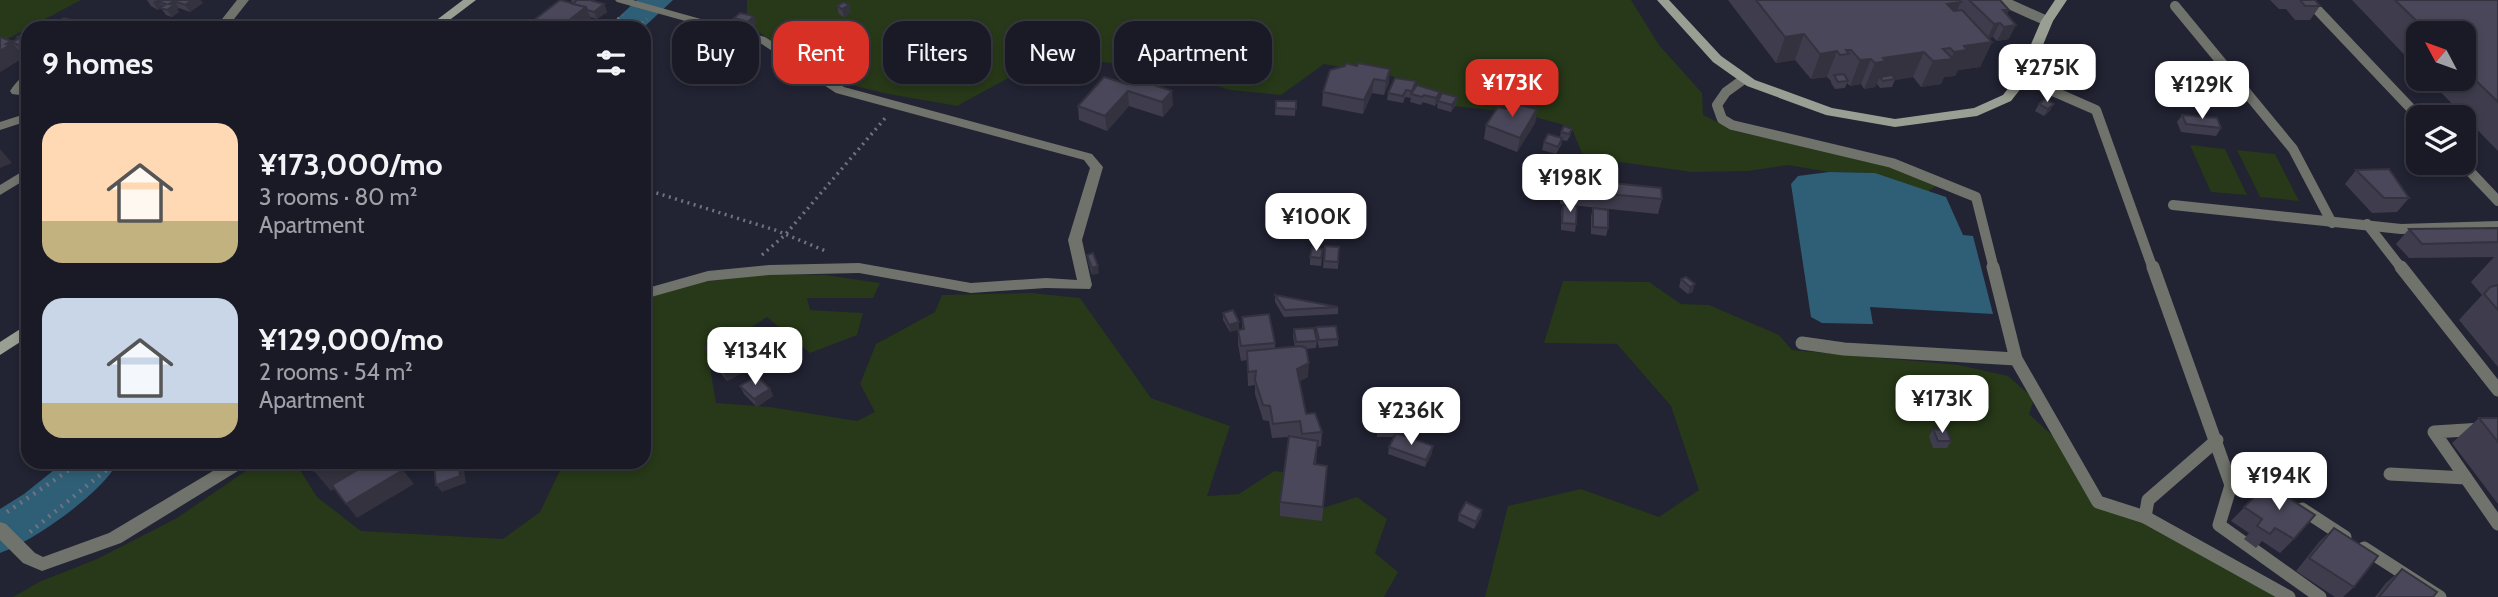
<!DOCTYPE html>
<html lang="en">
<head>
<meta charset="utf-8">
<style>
  :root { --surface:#1a1a26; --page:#23232e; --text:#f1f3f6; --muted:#9fa1a7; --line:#383843; --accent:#d93025 }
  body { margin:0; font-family:Cabin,sans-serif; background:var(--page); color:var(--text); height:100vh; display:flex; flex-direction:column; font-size:26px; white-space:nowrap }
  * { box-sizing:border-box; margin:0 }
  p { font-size:23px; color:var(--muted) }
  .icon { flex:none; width:38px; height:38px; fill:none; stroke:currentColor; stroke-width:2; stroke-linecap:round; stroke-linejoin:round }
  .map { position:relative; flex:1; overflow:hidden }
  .drawer { position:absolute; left:21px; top:21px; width:630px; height:448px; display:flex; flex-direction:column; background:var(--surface); border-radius:21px; box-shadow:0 4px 10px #0003,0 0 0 2px var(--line) }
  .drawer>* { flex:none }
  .banner { position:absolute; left:672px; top:21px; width:665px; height:63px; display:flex; gap:14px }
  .needle { width:46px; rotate:311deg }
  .tools { position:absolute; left:2406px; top:21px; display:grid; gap:14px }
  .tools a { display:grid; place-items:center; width:70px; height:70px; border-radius:14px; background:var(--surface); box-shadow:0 4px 10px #0003,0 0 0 2px var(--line); font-size:35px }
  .price { position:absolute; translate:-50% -60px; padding:0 16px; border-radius:14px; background:#fff; color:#222; font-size:23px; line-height:46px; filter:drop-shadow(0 2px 4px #0008) }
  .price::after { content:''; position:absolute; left:50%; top:42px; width:21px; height:16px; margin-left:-10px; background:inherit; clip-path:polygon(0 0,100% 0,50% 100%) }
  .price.current { background:var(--accent); color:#fff }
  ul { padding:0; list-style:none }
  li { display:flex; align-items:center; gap:21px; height:175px; padding:0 21px }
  li span { display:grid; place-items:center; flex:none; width:196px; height:140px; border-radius:21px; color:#555 }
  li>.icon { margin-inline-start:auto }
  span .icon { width:84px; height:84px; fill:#fffc; stroke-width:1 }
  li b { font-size:30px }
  h2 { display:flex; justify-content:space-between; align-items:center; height:84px; padding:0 21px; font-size:30px }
  .tag { padding:0 24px; border-radius:21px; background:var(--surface); box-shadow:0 4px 10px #0003,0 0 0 2px var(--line); font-size:24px; line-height:63px }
  .tag.current { background:var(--accent); color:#fff }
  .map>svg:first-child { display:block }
  .green { fill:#273918 }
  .water { fill:#2f5f76 }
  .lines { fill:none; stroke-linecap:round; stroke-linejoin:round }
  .river { fill:#2f5f76; fill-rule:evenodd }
  .path-far1 { stroke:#71727f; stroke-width:3.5; stroke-dasharray:2 4.5; stroke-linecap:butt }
  .path { stroke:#71727f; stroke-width:4.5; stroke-dasharray:2 6; stroke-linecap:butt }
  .lane-far1 { stroke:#6f736b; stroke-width:10 }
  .lane { stroke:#6f736b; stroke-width:13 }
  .street { fill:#6f736b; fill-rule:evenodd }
  .secondary { fill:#99a093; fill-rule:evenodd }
  .wall { fill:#3f3d4d }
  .shaded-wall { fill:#33323e }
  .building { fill:#494759; stroke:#33323e; stroke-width:2 }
</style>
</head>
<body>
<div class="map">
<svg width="2498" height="597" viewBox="0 0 2498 597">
  <rect width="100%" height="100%" fill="#222333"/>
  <!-- green -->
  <g class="green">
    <polygon points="0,0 81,0 0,43"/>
    <polygon points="747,0 1631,0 1659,45 1702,93 1703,115 1735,131 1894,167 1936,186 1927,192 1875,173 1829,172 1788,165 1748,171 1692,172 1619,162 1582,153 1571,127 1520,113 1415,102 1401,78 1324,64 1281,95 1230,90 1161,68 1102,62 1060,50 957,106 883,93 825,78 747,24"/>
    <polygon points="2190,145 2225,149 2247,195 2211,192"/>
    <polygon points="2237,150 2275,154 2299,201 2260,197"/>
    <polygon points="766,274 825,275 880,283 873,298 807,298 810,310 863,313 857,335 810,353 767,317 708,356 716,403 770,407 857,421 875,412 860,384 876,344 935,312 942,295 1031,293 1080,298 1151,398 1230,426 1207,496 1239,494 1274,471 1310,476 1303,510 1326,507 1357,497 1387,519 1375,553 1398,572 1384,597 13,597 39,582 97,559 177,518 259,462 295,462 317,497 361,531 503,539 540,512 564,462 644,462 644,299 695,283"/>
    <polygon points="1563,281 1649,282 1681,304 1709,305 1779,335 1792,350 1959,365 2008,376 2034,399 2029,414 2054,437 2095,504 2149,522 2282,597 1485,597 1508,506 1581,489 1659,517 1699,490 1671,406 1617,344 1544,343"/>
  </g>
  <!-- water -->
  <polygon class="water" points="1829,172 1875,173 1946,197 1963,235 1973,236 1993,314 1870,307 1873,324 1822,323 1811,317 1791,184 1798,176"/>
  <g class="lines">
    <!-- river -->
    <g class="river">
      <polygon points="637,0 673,0 643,28 607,28"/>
      <path d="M64 462H118C102 493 34 541 0 553V509L24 494Z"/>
    </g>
    <!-- path-far1 -->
    <g class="path-far1">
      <polyline points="608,28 623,15"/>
      <polyline points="637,28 647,19"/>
      <polyline points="644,189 775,230 828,252"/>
      <polyline points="762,255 785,235 887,116"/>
    </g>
    <!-- path -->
    <g class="path">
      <polyline points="7,512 81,462"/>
      <polyline points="30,532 116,462"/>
    </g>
    <!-- lane-far1 -->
    <g class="lane-far1">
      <polyline points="2000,0 2047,21"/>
      <polyline points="2308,0 2419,117"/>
      <polyline points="2175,6 2293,149 2332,223"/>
      <polyline points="2023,78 2096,110 2153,269"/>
      <polyline points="1744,79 1726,92 1717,105 1722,119 1732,125 1892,163 1976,197 1994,269"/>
      <polyline points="2462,163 2498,201"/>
      <polyline points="2173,205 2401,229 2498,226"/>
      <polyline points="2367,224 2402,269"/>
    </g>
    <!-- lane -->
    <g class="lane">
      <polyline points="1993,267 2016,359 2098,502 2145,517 2148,500 2217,440"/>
      <polyline points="2153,267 2231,485 2219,525 2320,597"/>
      <polyline points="2401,267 2498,390"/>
      <polyline points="1802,343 1844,349 2016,359"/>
      <polyline points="2498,428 2434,432 2498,524"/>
      <polyline points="2390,474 2466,478"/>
      <polyline points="2231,485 2271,489 2278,493"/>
      <polyline points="2302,509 2345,537"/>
      <polyline points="2145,517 2289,597"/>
      <polyline points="2364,548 2440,597"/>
    </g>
    <!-- street -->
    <g class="street">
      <polygon points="237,0 249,0 227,28 215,28"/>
      <polygon points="615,0 633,0 765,37 844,87 1092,154 1103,167 1082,240 1092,285 1090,289 1046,288 971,293 859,273 769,275 708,281 644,299 644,289 708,271 769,265 859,263 971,283 1046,278 1077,280 1068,240 1090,168 1084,160 836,93 757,41 617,2"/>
      <path d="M28 74V85L25 88H28V96L12 94 10 91C14 85 21 76 28 74Z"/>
      <polygon points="28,113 28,121 0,130 0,122"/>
      <polygon points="28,168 28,178 0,195 0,185"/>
      <polygon points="228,462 249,462 246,466 121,543 42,571 23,563 0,540 0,522 6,524 35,553 43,557 109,533"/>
    </g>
    <!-- secondary -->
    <g class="secondary">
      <polygon points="463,0 476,0 439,28 426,28"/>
      <polygon points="1657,0 1669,0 1721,56 1755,80 1832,108 1895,119 1974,108 2003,95 2017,77 2041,21 2055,0 2067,0 2053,21 2029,78 2011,101 1977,116 1895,127 1826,115 1747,86 1713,62"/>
      <polygon points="28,324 28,337 0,355 0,342"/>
    </g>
  </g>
  <!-- wall -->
  <g class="wall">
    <polygon points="147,0 200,0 203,3 190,12 179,8 177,9 179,12 172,17 166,15 161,8 158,10 151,6"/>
    <polygon points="571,0 590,0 604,4 607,12 597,19 590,17 592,21 583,28 526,28 525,27 572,3"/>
    <polygon points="1728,0 2000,0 2006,14 2009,39 1997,41 1993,37 1989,38 1992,42 1980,67 1958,70 1955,76 1944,77 1941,84 1921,87 1913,77 1895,80 1892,87 1880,88 1877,84 1877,83 1875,87 1864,89 1861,84 1850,86 1847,83 1845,88 1835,89 1831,83 1831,81 1827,77 1811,79 1795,60 1776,63"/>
    <polygon points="2270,0 2315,0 2320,6 2310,20 2295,20 2286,9 2279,9"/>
    <polygon points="2352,0 2498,0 2498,151 2428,79 2464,79 2464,33 2418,33 2418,69"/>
    <polygon points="849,5 851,12 844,17 839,14 837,6"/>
    <polygon points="734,18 756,23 750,29 737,26"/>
    <polygon points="28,34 28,52 26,53 18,50 22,55 20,57 21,59 0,72 12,42 18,38 17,37"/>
    <polygon points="1346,63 1389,83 1384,95 1372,93 1363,114 1322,106 1323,92"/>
    <polygon points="1416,81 1415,88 1440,92 1439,98 1457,97 1456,105 1451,112 1437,108 1438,101 1435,106 1423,102 1421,105 1410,102 1411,98 1405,97 1403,103 1387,100 1388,93"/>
    <polygon points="1127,84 1173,105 1163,117 1129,106 1107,131 1079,120 1078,106"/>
    <polygon points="2045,99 2050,111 2044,116 2035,111 2039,104"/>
    <polygon points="1276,101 1296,101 1295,116 1275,115"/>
    <polygon points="1507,109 1537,109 1535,123 1517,152 1484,139 1486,125"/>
    <polygon points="2182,115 2221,128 2216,136 2181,132 2177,122"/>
    <polygon points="1572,129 1570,136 1567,141 1562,140 1561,145 1556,154 1542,150 1544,142 1560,137 1561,132"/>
    <polygon points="2356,170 2409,198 2397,212 2372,213 2345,184"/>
    <polygon points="1563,178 1662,199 1658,214 1560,204 1560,193"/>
    <polygon points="1563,205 1576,224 1575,232 1561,230 1561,212"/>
    <polygon points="1593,208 1608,228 1606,236 1591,234 1591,216"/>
    <polygon points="2498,228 2498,367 2459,320 2482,295 2471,282 2494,257 2409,258 2396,244 2409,229"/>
    <polygon points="1325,246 1339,247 1338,269 1323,268"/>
    <polygon points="1323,249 1321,266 1310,265 1310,257"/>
    <polygon points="1087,255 1099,273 1092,275 1088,262"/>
    <polygon points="1686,277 1693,292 1688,294 1679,287 1681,279"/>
    <polygon points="1275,295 1338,307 1338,314 1284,317 1275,302"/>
    <polygon points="1223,313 1239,322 1239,329 1230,332 1223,320"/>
    <polygon points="1242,317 1275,343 1275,349 1295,347 1293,336 1294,329 1317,341 1316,348 1306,349 1308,377 1300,381 1306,414 1322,432 1321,446 1317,447 1316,465 1326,480 1322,521 1280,516 1280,502 1289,437 1272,438 1269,421 1263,420 1255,394 1255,385 1248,386 1247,360 1241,361 1238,344 1238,330 1242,330"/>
    <polygon points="1316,327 1338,339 1338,346 1319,348 1316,335"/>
    <polygon points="705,347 764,361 727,381 711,361"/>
    <polygon points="740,386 770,389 773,396 757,407 744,394"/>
    <polygon points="1377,393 1404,424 1402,435 1432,453 1425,467 1388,454 1389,447 1394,437 1377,437 1376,407"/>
    <polygon points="2479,418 2498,418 2498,504 2452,443"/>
    <polygon points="1933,429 1951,441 1947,448 1933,448 1929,436"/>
    <polygon points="2267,484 2294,539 2280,553 2262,541 2256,548 2244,539 2249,533 2231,521"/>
    <polygon points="1482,510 1481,517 1474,529 1458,521 1459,514"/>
    <polygon points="2334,528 2354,587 2343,597 2335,597 2296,571 2320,541"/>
    <polygon points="2402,569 2433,597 2375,597 2386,583"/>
  </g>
  <!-- shaded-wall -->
  <g class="shaded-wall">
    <polygon points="157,0 174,1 179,8 177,9 179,12 172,17 167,10 166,4 159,2 163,7 158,10 153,2"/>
    <polygon points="192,0 200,0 203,3 190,12 185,5"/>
    <polygon points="1961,2 1949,27 1947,4"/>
    <polygon points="604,4 607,12 597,19 594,12"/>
    <polygon points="849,5 851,12 844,17 842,9"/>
    <polygon points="586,7 592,21 583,28 559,28"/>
    <polygon points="2003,10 2009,10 2002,24 1999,24 1993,37 1987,38 1992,42 1980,67 1958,70 1955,76 1944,77 1941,84 1921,87 1933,61 1951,59 1954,52 1964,46 1988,37 1994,24"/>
    <polygon points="754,16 756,23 750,29 748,22"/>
    <polygon points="71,20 77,28 58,28"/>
    <polygon points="2016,25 2009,39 1997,41 2004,27"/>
    <polygon points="1804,34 1795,60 1776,63 1785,37"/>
    <polygon points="11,41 22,55 20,57 21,59 0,72 0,51 6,44"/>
    <polygon points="28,42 28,52 26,53 20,46"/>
    <polygon points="1837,51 1827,77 1811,79 1820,54"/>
    <polygon points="1924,52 1913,77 1895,80 1880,77 1875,87 1864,89 1875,63 1883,58"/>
    <polygon points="1871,59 1861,84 1850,86 1860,60"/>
    <polygon points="1390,69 1389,83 1384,95 1386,81"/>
    <polygon points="1374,79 1372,93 1363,114 1364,100"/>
    <polygon points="1128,91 1129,106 1107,131 1105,116"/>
    <polygon points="1172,91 1173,105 1163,117 1162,102"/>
    <polygon points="1440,92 1439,99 1435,106 1436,98"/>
    <polygon points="1457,97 1456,105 1451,112 1452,105"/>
    <polygon points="2054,104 2050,111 2044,116 2048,109"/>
    <polygon points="1537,109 1535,123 1517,152 1520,138"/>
    <polygon points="0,149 12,163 0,168"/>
    <polygon points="1098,266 1099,273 1092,275 1092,268"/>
    <polygon points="1695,284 1693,292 1688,294 1690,287"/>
    <polygon points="1239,322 1239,329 1230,332 1229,325"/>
    <polygon points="758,347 764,361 727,381 721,367"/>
    <polygon points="1309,363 1308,377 1296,383 1297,369"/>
    <polygon points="770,389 773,396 757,407 754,399"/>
    <polygon points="1433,446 1432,453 1425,467 1426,460"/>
    <polygon points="329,462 363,462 368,468 331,491 314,471"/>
    <polygon points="458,462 461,462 463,464 466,483 442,492 436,485"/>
    <polygon points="511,462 523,462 513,465"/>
    <polygon points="403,470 414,484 357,518 346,504"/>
    <polygon points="1482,510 1481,517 1474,529 1476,522"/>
  </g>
  <!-- building -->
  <g class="building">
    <polygon points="163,0 192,0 185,5 174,1 169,4 174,5 167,10 160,8 166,4 159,2"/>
    <polygon points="560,0 586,7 559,28 529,28 525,27"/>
    <polygon points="575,0 590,0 604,4 594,12 587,10 586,7 573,4 577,0"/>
    <polygon points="1756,0 1959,0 1961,2 1947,4 1954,11 1962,10 1992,42 1964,46 1967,50 1954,52 1950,48 1943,49 1953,59 1933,61 1924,52 1883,58 1886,61 1875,63 1871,59 1860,60 1851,50 1846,50 1849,54 1840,55 1837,51 1820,54 1804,34 1785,37"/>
    <polygon points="1969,0 2000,0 2009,10 2003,10 2016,25 2004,27 2000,23 1994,24"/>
    <polygon points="2300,0 2315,0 2320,6 2305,6"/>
    <polygon points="2395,0 2498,0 2498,102 2464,69 2464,33 2429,33"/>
    <polygon points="844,2 849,5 842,9 837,6"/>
    <polygon points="740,13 754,16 748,22 734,18"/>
    <polygon points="64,18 71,20 58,28 47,28"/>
    <polygon points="191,22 203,24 198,28 184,28"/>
    <polygon points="25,33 28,34 28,42 20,46 12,42 20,38 17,37"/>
    <polygon points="0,37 11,41 6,44 10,45 0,51"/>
    <polygon points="1346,63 1357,66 1358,63 1390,69 1386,81 1374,79 1364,100 1323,92 1330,70 1345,66"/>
    <polygon points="1844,74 1848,81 1838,82 1834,75"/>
    <polygon points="1892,75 1895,79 1883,81 1880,77"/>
    <polygon points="1104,77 1127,84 1133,78 1172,91 1162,102 1128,91 1105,116 1078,106"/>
    <polygon points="1395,78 1416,81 1412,91 1406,90 1403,96 1388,93"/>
    <polygon points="1417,85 1440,92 1436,98 1424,95 1422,97 1411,94"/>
    <polygon points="1442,93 1457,97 1452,105 1438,101"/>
    <polygon points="2045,99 2054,104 2048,109 2039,104"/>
    <polygon points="1276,101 1296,101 1296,109 1276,108"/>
    <polygon points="1511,103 1537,109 1520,138 1486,125 1498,107 1507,109"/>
    <polygon points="2182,115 2217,118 2221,128 2186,124"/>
    <polygon points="1564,126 1572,129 1569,134 1561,132"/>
    <polygon points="1548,134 1562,138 1558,147 1544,142"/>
    <polygon points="2389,169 2409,198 2384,198 2356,170"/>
    <polygon points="1563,178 1661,188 1662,199 1563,190"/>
    <polygon points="1563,205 1577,206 1576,224 1562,223"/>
    <polygon points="1593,208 1608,210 1608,228 1593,227"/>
    <polygon points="2498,228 2498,242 2422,244 2409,229"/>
    <polygon points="1325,246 1339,247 1338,262 1324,261"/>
    <polygon points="1312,248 1323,249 1321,258 1310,257"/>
    <polygon points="1093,253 1098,266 1092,268 1087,255"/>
    <polygon points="1686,277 1695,284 1690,287 1681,279"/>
    <polygon points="2498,285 2498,310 2484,294 2490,287"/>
    <polygon points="1275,295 1338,307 1285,310"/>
    <polygon points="1233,310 1239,322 1229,325 1223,313"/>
    <polygon points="1269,314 1275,343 1241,346 1238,330 1244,329 1242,317"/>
    <polygon points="1336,326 1338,339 1319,340 1316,327"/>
    <polygon points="742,328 758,347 721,367 705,347"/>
    <polygon points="1314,328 1317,341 1296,342 1294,329"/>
    <polygon points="1301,346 1306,348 1309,363 1297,369 1306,414 1315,413 1322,432 1302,434 1300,421 1273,424 1270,406 1263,405 1255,380 1256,371 1248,372 1247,351"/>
    <polygon points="757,376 770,389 754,399 740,386"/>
    <polygon points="1377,393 1402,393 1404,424 1378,423"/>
    <polygon points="2479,418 2498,418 2498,442"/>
    <polygon points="1933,429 1947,430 1951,441 1938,441"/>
    <polygon points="1396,433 1433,446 1426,460 1389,447"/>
    <polygon points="1289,436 1318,441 1314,464 1327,466 1323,507 1280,502"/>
    <polygon points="307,462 329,462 314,471"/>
    <polygon points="371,462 397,462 403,470 346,504 332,485"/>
    <polygon points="442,462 458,462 460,476 436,485 434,465"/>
    <polygon points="2267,484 2315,515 2294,539 2275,528 2270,534 2257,526 2262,519 2244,507"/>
    <polygon points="1466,502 1482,510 1476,522 1459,514"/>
    <polygon points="2334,528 2378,556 2354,587 2309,558"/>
    <polygon points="2402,569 2437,592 2433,597 2379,597"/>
  </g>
</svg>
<div class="tools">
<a><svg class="needle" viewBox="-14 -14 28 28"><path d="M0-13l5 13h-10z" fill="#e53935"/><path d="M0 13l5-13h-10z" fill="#9fa1a7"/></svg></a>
<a><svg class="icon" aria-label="layers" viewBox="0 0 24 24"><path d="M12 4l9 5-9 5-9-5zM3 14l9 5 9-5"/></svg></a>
</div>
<b class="price" style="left:2047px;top:104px">¥275K</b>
<b class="price current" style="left:1512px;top:119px">¥173K</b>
<b class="price" style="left:2202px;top:121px">¥129K</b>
<b class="price" style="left:1570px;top:214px">¥198K</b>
<b class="price" style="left:1316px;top:253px">¥100K</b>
<b class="price" style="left:755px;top:387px">¥134K</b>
<b class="price" style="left:1942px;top:435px">¥173K</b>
<b class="price" style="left:1411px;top:447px">¥236K</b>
<b class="price" style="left:2279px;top:512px">¥194K</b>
<div class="banner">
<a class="tag">Buy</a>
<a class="tag current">Rent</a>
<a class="tag">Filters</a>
<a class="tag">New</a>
<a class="tag">Apartment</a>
</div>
<section class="drawer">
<h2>9 homes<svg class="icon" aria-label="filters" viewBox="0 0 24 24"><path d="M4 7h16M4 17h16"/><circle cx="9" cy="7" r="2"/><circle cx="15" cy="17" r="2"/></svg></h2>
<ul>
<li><span style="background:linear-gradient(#ffd9b3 70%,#c2b280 0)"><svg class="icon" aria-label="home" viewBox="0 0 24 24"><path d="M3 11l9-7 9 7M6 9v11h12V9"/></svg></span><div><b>¥173,000/mo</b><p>3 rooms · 80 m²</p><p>Apartment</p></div></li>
<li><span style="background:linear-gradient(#c9d6e8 75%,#c2b280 0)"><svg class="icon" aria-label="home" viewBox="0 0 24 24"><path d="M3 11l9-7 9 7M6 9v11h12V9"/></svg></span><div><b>¥129,000/mo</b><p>2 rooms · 54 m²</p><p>Apartment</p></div></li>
</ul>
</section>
</div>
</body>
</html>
